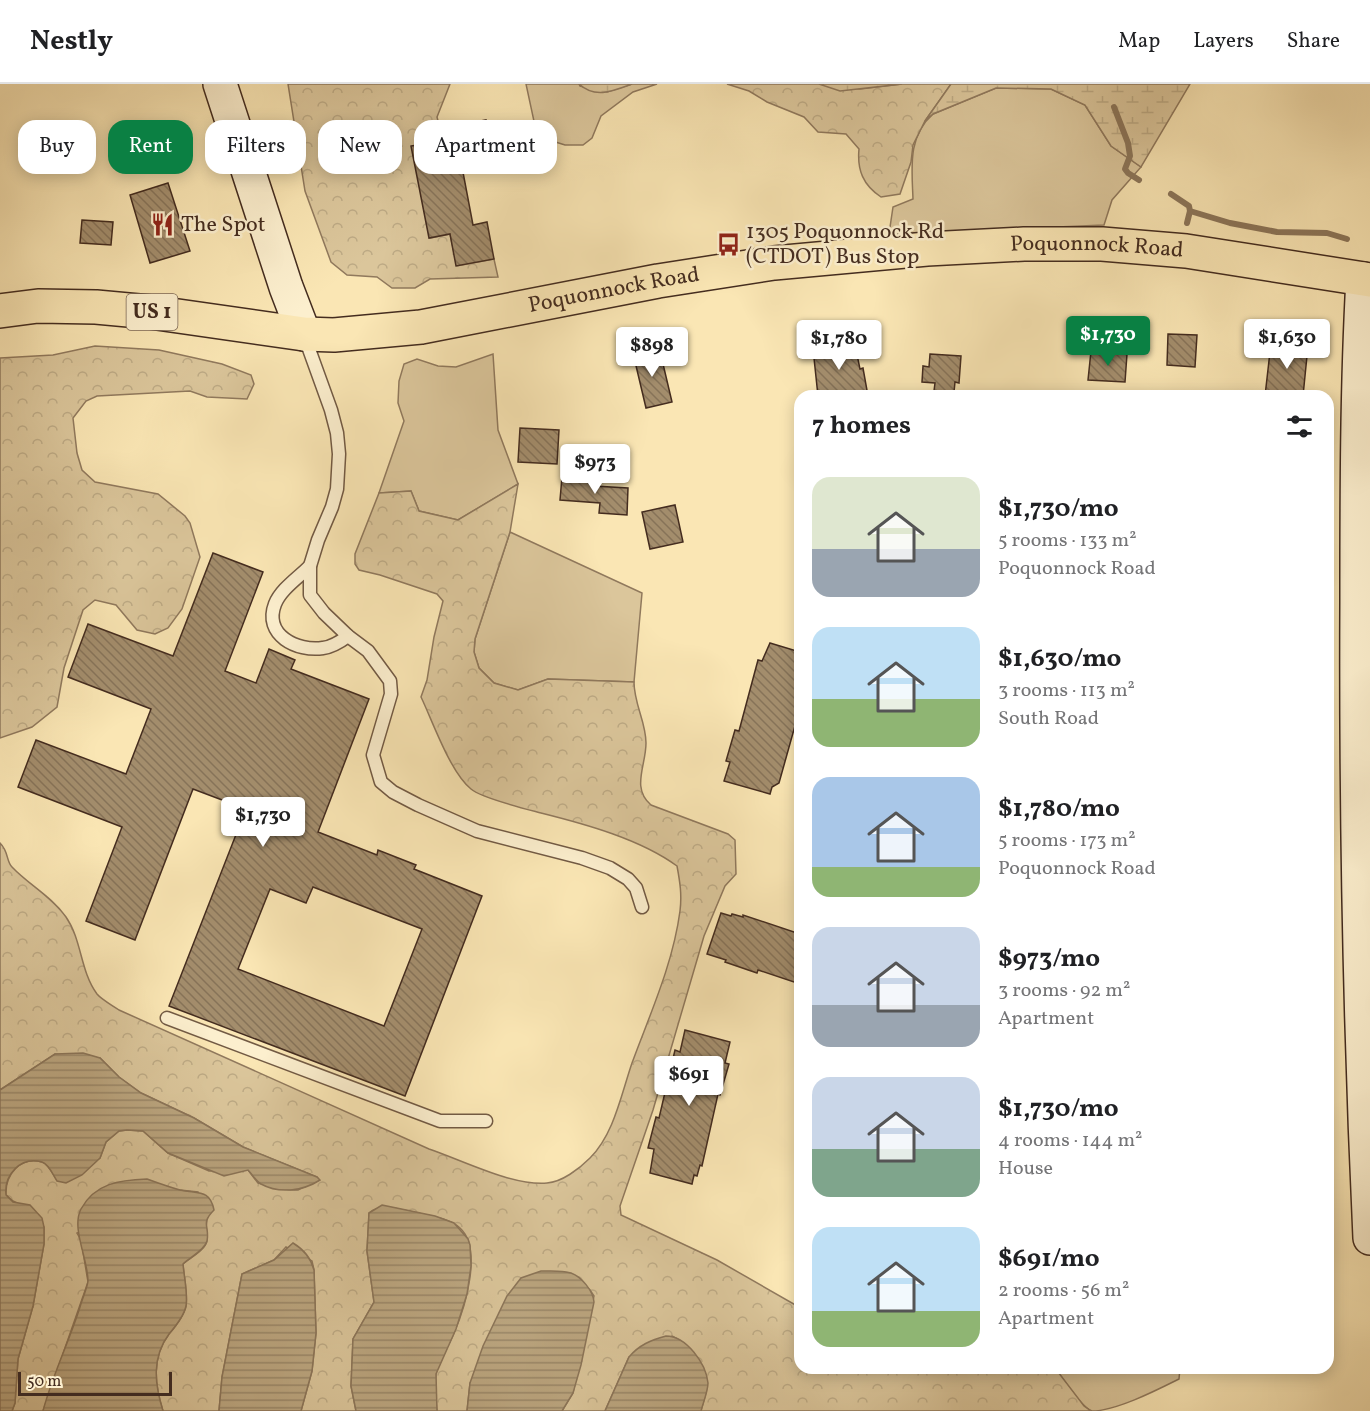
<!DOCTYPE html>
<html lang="en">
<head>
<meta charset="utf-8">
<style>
  :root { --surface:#fff; --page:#f6f6f6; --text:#202124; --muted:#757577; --line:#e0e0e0; --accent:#0b8043 }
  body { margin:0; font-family:Vollkorn,serif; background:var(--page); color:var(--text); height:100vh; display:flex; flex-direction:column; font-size:22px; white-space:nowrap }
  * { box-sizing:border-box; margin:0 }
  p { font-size:20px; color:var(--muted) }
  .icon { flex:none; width:33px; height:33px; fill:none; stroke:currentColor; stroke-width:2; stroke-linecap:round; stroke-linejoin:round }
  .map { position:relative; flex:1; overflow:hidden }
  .drawer { position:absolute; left:794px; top:306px; width:540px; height:984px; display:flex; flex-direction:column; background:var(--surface); border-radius:18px; box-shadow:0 3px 15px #0003 }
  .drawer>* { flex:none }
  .top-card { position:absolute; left:18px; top:36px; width:570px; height:54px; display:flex; gap:12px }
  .scale { position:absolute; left:18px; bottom:15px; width:154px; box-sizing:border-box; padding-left:6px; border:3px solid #442c1f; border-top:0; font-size:16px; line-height:21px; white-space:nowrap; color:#442c1f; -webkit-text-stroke:4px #fcefce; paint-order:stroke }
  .price { position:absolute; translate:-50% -51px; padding:0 14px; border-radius:6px; background:#fff; color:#222; font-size:20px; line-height:39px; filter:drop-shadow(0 2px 3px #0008) }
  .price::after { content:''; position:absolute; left:50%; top:36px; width:18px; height:14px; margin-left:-9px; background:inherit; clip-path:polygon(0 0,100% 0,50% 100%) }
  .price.current { background:var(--accent); color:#fff }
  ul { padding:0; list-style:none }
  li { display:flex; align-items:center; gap:18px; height:150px; padding:0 18px }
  li span { display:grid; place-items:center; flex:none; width:168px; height:120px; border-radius:18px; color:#555 }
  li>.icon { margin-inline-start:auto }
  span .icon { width:72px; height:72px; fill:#fffc; stroke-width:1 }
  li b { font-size:26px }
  h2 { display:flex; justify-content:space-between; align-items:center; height:72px; padding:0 18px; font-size:26px }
  .pill { padding:0 21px; border-radius:18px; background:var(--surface); box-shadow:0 3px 15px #0003; font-size:21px; line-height:54px }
  .pill.current { background:var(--accent); color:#fff }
  header { display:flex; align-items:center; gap:36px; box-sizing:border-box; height:84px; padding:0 30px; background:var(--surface); border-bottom:2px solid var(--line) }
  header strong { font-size:28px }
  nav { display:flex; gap:33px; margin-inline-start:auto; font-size:21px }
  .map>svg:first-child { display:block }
  .green { fill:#dbc69b; stroke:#90795d; stroke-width:1.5 }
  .forest { fill:url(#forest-crowns); stroke:#90795d; stroke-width:1.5 }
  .wetland { fill:url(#wetland-marsh); stroke:#90795d; stroke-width:1.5 }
  .water { fill:url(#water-rules); stroke:#8c765a; stroke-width:1.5 }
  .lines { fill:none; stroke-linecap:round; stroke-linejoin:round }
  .stream { stroke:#8c765a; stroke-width:6 }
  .building { fill:url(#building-back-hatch); stroke:#442c1f; stroke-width:1.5; fill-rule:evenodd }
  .lane-casing { stroke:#725a44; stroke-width:15 }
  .secondary-casing { stroke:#442c1f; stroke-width:36 }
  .primary-casing { stroke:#442c1f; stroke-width:36 }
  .lane { stroke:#fcefce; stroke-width:12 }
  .secondary { stroke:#fcefce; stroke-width:33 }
  .primary { stroke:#fae6b4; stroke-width:33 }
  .labels { text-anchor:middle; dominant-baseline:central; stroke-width:5; stroke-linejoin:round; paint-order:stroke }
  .shield { fill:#fcefce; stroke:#7b6654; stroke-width:1.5 }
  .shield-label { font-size:21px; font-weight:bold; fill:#442c1f }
  .poi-label { font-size:22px; fill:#442c1f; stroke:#fcefce; text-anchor:start }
  .street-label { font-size:22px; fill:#442c1f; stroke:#fcefce }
</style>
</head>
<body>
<header>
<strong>Nestly</strong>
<nav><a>Map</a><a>Layers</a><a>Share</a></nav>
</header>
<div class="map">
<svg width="1370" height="1327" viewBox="0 0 1370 1327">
  <defs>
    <pattern id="forest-crowns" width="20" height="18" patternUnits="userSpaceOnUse" patternTransform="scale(1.5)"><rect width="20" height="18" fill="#dbc69b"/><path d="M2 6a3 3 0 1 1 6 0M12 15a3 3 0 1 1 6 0" fill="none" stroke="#bdaa85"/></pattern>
    <pattern id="wetland-marsh" width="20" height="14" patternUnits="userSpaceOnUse" patternTransform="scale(1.5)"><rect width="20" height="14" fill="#dbc69b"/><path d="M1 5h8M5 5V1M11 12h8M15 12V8" fill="none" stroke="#bdaa85"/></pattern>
    <pattern id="water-rules" width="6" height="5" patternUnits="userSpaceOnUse" patternTransform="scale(1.5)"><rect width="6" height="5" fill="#bca781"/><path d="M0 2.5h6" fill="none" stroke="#9a8869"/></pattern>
    <pattern id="building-back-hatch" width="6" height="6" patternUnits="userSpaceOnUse" patternTransform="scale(1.5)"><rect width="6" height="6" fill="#a38d6c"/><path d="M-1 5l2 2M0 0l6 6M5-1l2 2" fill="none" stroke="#867358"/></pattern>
  </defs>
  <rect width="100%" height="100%" fill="#fae6b4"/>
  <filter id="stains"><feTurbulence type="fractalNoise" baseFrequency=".00333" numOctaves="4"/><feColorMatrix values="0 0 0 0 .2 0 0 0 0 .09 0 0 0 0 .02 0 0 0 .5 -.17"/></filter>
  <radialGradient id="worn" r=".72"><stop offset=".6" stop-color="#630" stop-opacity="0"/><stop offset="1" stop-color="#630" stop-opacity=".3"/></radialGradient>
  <!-- green -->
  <g class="green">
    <polygon points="526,0 579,0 580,2 607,8 632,0 657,0 633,8 601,32 592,54 583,61 565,61 546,55 535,42"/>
    <path d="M996 4 1051 5 1085 21 1111 62 1141 83 1112 116 1104 141 889 150 893 123 913 115C912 85 907 53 933 30Z"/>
    <polygon points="493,270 498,346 518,400 458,436 419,427 411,407 379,409 404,337 398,319 399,297 404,280 417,275 438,282 456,283"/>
    <polygon points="510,448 642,509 634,598 548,595 518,606 494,599 479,584 474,568 475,555"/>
    <path d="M1055 1284H1180L1179 1295C1157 1306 1116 1327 1092 1327 1081 1324 1062 1293 1055 1284Z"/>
  </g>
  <!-- forest -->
  <g class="forest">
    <polygon points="288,0 450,0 437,33 443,56 412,62 430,154 450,150 457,182 494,175 498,193 430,195 415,204 392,204 377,193 347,191 331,178 305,107"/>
    <path d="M727 0H819L860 5 902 0H951L925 37 913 61 911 78 900 110 881 113C863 101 857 86 859 65L846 50 818 48 804 33 767 18 749 7Z"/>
    <polygon points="95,262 159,266 222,280 251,291 254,300 247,315 207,313 190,307 97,312 86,317 73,334 77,369 82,386 95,398 158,410 185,432 190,439 200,473 182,525 168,544 155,550 137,546 116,521 95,516 83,526 64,584 57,623 32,643 0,654 0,274 53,271"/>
    <path d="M518 400 510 448 475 555 474 568 479 584 494 599 518 606 548 595 634 598C634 620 646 638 646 659 646 682 631 704 651 721L728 750 735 756 736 790 725 802 704 852 653 1026 620 1122 621 1131 717 1176 799 1223 800 1284H1055L1084 1322 1091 1327H701C703 1318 708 1306 707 1298 705 1279 689 1260 672 1252L629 1273 605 1327H562L573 1309 594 1212 590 1206 575 1192 470 1299 467 1327H437C436 1317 434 1301 436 1290 438 1277 449 1262 454 1249 465 1224 483 1165 460 1144 449 1134 431 1132 417 1129 402 1126 382 1118 369 1129L367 1167 374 1218 353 1255 351 1302 356 1327H301L312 1287 316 1249 314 1186 312 1177 286 1163 274 1176 242 1190 222 1293 219 1327H163C155 1301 151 1274 169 1250 175 1243 184 1232 186 1222 188 1210 184 1193 183 1180 190 1174 206 1166 207 1156 208 1147 204 1141 208 1132L198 1108 180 1106 77 1149 81 1156 88 1198 43 1327H12L15 1319 18 1275 33 1222 44 1160V1143L21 1121 13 1117 6 1111C5 1091 20 1072 42 1078 49 1080 53 1091 57 1096L100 1074 106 1058 119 1047 127 1046 143 1047 168 1069 209 1087 248 1086 258 1099 290 1106H298L319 1096 317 1093 243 1063 194 1034 141 1009 119 993 100 974 55 970 0 1006V759C9 768 6 777 12 783 29 801 51 812 66 833 82 856 80 887 97 910 102 916 112 921 119 926L429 1065C462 1076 512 1102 547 1099 562 1098 579 1085 590 1074 614 1050 621 1011 632 979 650 930 673 880 680 827 682 811 680 798 677 782 640 755 585 740 541 729 526 725 481 714 471 705 450 688 433 638 421 613L427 596 434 553 443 517 437 510 380 491 359 486 355 480V470L379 409 411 407 419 427 458 436Z"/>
  </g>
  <!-- wetland -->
  <g class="wetland">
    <path d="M579 0H632C613 7 595 15 579 0Z"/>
    <polygon points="819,0 902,0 840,7"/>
    <polygon points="951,0 1190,0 1141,83 1111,62 1085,21 1051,5 996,4 933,30 925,37"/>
  </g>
  <!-- water -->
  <g class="water">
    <path d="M83 969 100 974 119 993 141 1009 194 1034 243 1063 317 1093 320 1096C303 1107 279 1110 261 1100 256 1097 252 1090 248 1086L224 1092 168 1069 143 1047 127 1046 119 1047 106 1058 100 1074 82 1091 66 1099 57 1097C53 1091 49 1080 42 1078 20 1072 4 1091 6 1111L13 1118 30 1121 42 1134 44 1143V1160L33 1222 18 1275 15 1319 12 1327H0V1006L55 970Z"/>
    <path d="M147 1095C158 1099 169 1103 180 1106 198 1110 210 1105 214 1126 200 1140 210 1142 207 1157 205 1166 189 1174 183 1180 184 1193 188 1210 186 1222 184 1232 175 1243 169 1250 151 1274 155 1301 163 1327H43C52 1292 69 1258 80 1223 82 1215 87 1205 88 1197 88 1175 71 1144 81 1125 95 1099 120 1096 147 1095Z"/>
    <polygon points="382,1121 435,1132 454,1139 468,1155 470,1161 471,1182 467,1210 456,1245 436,1290 437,1327 356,1327 351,1302 353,1255 374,1218 367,1167 369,1129"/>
    <path d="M293 1159C303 1165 311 1174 314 1186L316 1249 312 1287 301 1327H219L222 1293 242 1190 274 1176Z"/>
    <path d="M541 1187C550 1187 562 1186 571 1189 582 1193 593 1207 594 1218L581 1281 573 1309 562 1327H467L470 1299 483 1262 507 1212 521 1194Z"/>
    <path d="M666 1252C686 1252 706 1279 708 1299 708 1307 703 1319 701 1327H605L629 1273C639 1261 651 1256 666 1252Z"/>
  </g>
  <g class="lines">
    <!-- stream -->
    <g class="stream">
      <polyline points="1114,23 1128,59 1130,72 1125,85 1128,89 1139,96"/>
      <polyline points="1171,110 1189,122 1190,127 1230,139 1277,148 1327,149 1347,155"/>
      <polyline points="1187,139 1190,127"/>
    </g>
  </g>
  <!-- building -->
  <g class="building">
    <polygon points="486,36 494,77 462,83 473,141 487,138 494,175 456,182 450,150 429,154 411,62 443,56 441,45"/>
    <polygon points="168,99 190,167 150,179 130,111"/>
    <polygon points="82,136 113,138 111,161 80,159"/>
    <polygon points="1168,250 1197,251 1195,283 1167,281"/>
    <polygon points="849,255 851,267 856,266 860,285 863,284 868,312 818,312 814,274 819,273 817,261"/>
    <polygon points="1271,259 1308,262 1303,312 1265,312"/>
    <polygon points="659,263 672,318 646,324 633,269"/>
    <polygon points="1091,267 1127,270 1125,298 1088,296"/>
    <polygon points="930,270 961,272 959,299 955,298 954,308 934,307 935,299 922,298 923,282 929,283"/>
    <polygon points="520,344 559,346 557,380 518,378"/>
    <polygon points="562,393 594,395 594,402 628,404 627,431 599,429 600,419 560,416"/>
    <polygon points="675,421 683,458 650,465 642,428"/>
    <path d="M213 469 263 488 225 587 256 599 269 565 295 576 291 585 369 615 318 748 377 771 378 766 416 781 414 785 482 812 405 1012 169 922 246 725 193 705 135 856 86 837 122 743 18 703 36 656 126 690 151 625 68 593 88 540 173 572ZM313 803 422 845 384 942 238 885 270 805 306 819Z"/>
    <polygon points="770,559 800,568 800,624 779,699 772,703 770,710 724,697 730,678 726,677 735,646 739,647 758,576 762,577"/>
    <polygon points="721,829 731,832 732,830 743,833 743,831 800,850 800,900 758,886 757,889 725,878 726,876 707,870"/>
    <polygon points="685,946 730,958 725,979 729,980 720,1011 718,1010 702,1082 700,1081 697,1092 694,1091 692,1100 650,1089 654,1065 648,1064 656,1033 659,1034 675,966 680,968"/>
  </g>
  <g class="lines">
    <defs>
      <g id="lane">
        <polyline points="305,254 331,326 337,349 339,370 337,405 332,423 318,456 310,482 310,511 324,529 348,552 368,567 390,597 391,610 373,671 381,698 393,708 418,721 477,747 582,774 610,784 628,795 636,804 642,823"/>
        <path d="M310 482C298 494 281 505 275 520 263 551 297 568 323 564 332 563 340 558 348 552"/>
        <polyline points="167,934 440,1037 486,1037"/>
      </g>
      <g id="secondary">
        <polyline points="220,0 286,203 304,250"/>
        <path d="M1363 195C1357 303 1357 411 1357 518 1356 730 1360 942 1370 1154"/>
      </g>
      <g id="primary">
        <path id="s1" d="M0 227 38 222 96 223 150 228 304 250 334 251 421 243 658 197 774 179 927 165 1024 160H1102L1186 167 1370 196"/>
      </g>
    </defs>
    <!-- lane casing -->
    <use href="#lane" class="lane-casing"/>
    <!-- secondary casing -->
    <use href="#secondary" class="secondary-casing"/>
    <!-- primary casing -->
    <use href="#primary" class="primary-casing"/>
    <!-- lane -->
    <use href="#lane" class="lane"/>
    <!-- secondary -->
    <use href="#secondary" class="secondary"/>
    <!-- primary -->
    <use href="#primary" class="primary"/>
  </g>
  <!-- icons -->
  <defs>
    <symbol id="restaurant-bare" viewBox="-9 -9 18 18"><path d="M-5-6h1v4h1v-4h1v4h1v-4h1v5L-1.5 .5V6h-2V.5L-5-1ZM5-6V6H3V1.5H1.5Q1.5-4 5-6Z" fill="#8f2418" stroke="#fcefce" stroke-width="2.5" paint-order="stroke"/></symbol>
    <symbol id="bus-bare" viewBox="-9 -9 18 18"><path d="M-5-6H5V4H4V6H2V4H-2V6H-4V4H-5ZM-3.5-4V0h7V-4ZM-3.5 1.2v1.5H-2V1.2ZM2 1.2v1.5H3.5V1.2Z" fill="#8f2418" stroke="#fcefce" stroke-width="2.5" paint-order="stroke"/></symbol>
  </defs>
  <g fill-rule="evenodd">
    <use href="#restaurant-bare" x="146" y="124" width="33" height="33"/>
    <use href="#bus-bare" x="712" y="144" width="33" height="33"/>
  </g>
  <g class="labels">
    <!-- shield labels -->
    <rect class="shield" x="126.5" y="210" width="51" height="36" rx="4.5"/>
    <g class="shield-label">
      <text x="152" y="228">US 1</text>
    </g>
    <!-- poi labels -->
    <g class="poi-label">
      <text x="181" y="141">The Spot</text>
      <text x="746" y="148">1305 Poquonnock Rd<tspan x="746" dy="25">(CTDOT) Bus Stop</tspan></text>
    </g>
    <!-- street labels -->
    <g class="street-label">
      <text stroke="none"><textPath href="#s1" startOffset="1106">Poquonnock Road</textPath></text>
      <text stroke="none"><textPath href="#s1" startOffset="620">Poquonnock Road</textPath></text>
    </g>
  </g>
  <rect width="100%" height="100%" filter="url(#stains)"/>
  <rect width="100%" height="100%" fill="url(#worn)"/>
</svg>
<div class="scale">50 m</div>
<b class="price current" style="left:1108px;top:283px">$1,730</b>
<b class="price" style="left:1287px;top:286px">$1,630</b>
<b class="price" style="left:839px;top:287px">$1,780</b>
<b class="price" style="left:652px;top:294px">$898</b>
<b class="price" style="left:595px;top:411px">$973</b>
<b class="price" style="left:263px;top:764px">$1,730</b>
<b class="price" style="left:689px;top:1023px">$691</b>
<div class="top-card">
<a class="pill">Buy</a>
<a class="pill current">Rent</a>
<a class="pill">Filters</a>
<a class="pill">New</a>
<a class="pill">Apartment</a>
</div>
<section class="drawer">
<h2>7 homes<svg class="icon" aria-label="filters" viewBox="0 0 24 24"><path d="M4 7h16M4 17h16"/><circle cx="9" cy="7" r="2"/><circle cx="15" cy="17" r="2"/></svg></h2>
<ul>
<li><span style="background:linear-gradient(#dfe7d0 60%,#9aa5b1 0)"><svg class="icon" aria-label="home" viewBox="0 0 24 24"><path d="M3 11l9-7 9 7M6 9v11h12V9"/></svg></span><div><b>$1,730/mo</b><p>5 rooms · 133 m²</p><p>Poquonnock Road</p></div></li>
<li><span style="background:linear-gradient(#bfe0f5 60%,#8fb573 0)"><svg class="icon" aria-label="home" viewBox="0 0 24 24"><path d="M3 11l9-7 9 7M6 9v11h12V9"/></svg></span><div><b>$1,630/mo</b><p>3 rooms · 113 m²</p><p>South Road</p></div></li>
<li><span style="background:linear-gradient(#a9c7e8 75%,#8fb573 0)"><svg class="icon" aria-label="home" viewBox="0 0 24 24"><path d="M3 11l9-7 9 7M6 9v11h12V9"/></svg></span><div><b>$1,780/mo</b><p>5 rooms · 173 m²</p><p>Poquonnock Road</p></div></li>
<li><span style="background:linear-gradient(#c9d6e8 65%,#9aa5b1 0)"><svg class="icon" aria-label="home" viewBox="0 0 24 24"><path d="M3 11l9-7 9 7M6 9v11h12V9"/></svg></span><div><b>$973/mo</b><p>3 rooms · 92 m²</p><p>Apartment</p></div></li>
<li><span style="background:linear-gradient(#c9d6e8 60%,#7fa58c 0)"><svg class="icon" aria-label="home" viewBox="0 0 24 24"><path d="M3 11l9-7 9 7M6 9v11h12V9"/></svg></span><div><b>$1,730/mo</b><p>4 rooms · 144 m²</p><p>House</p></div></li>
<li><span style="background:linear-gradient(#bfe0f5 70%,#8fb573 0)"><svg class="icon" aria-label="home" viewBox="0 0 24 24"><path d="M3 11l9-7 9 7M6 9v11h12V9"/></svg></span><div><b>$691/mo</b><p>2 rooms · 56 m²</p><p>Apartment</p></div></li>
</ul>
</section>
</div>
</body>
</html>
